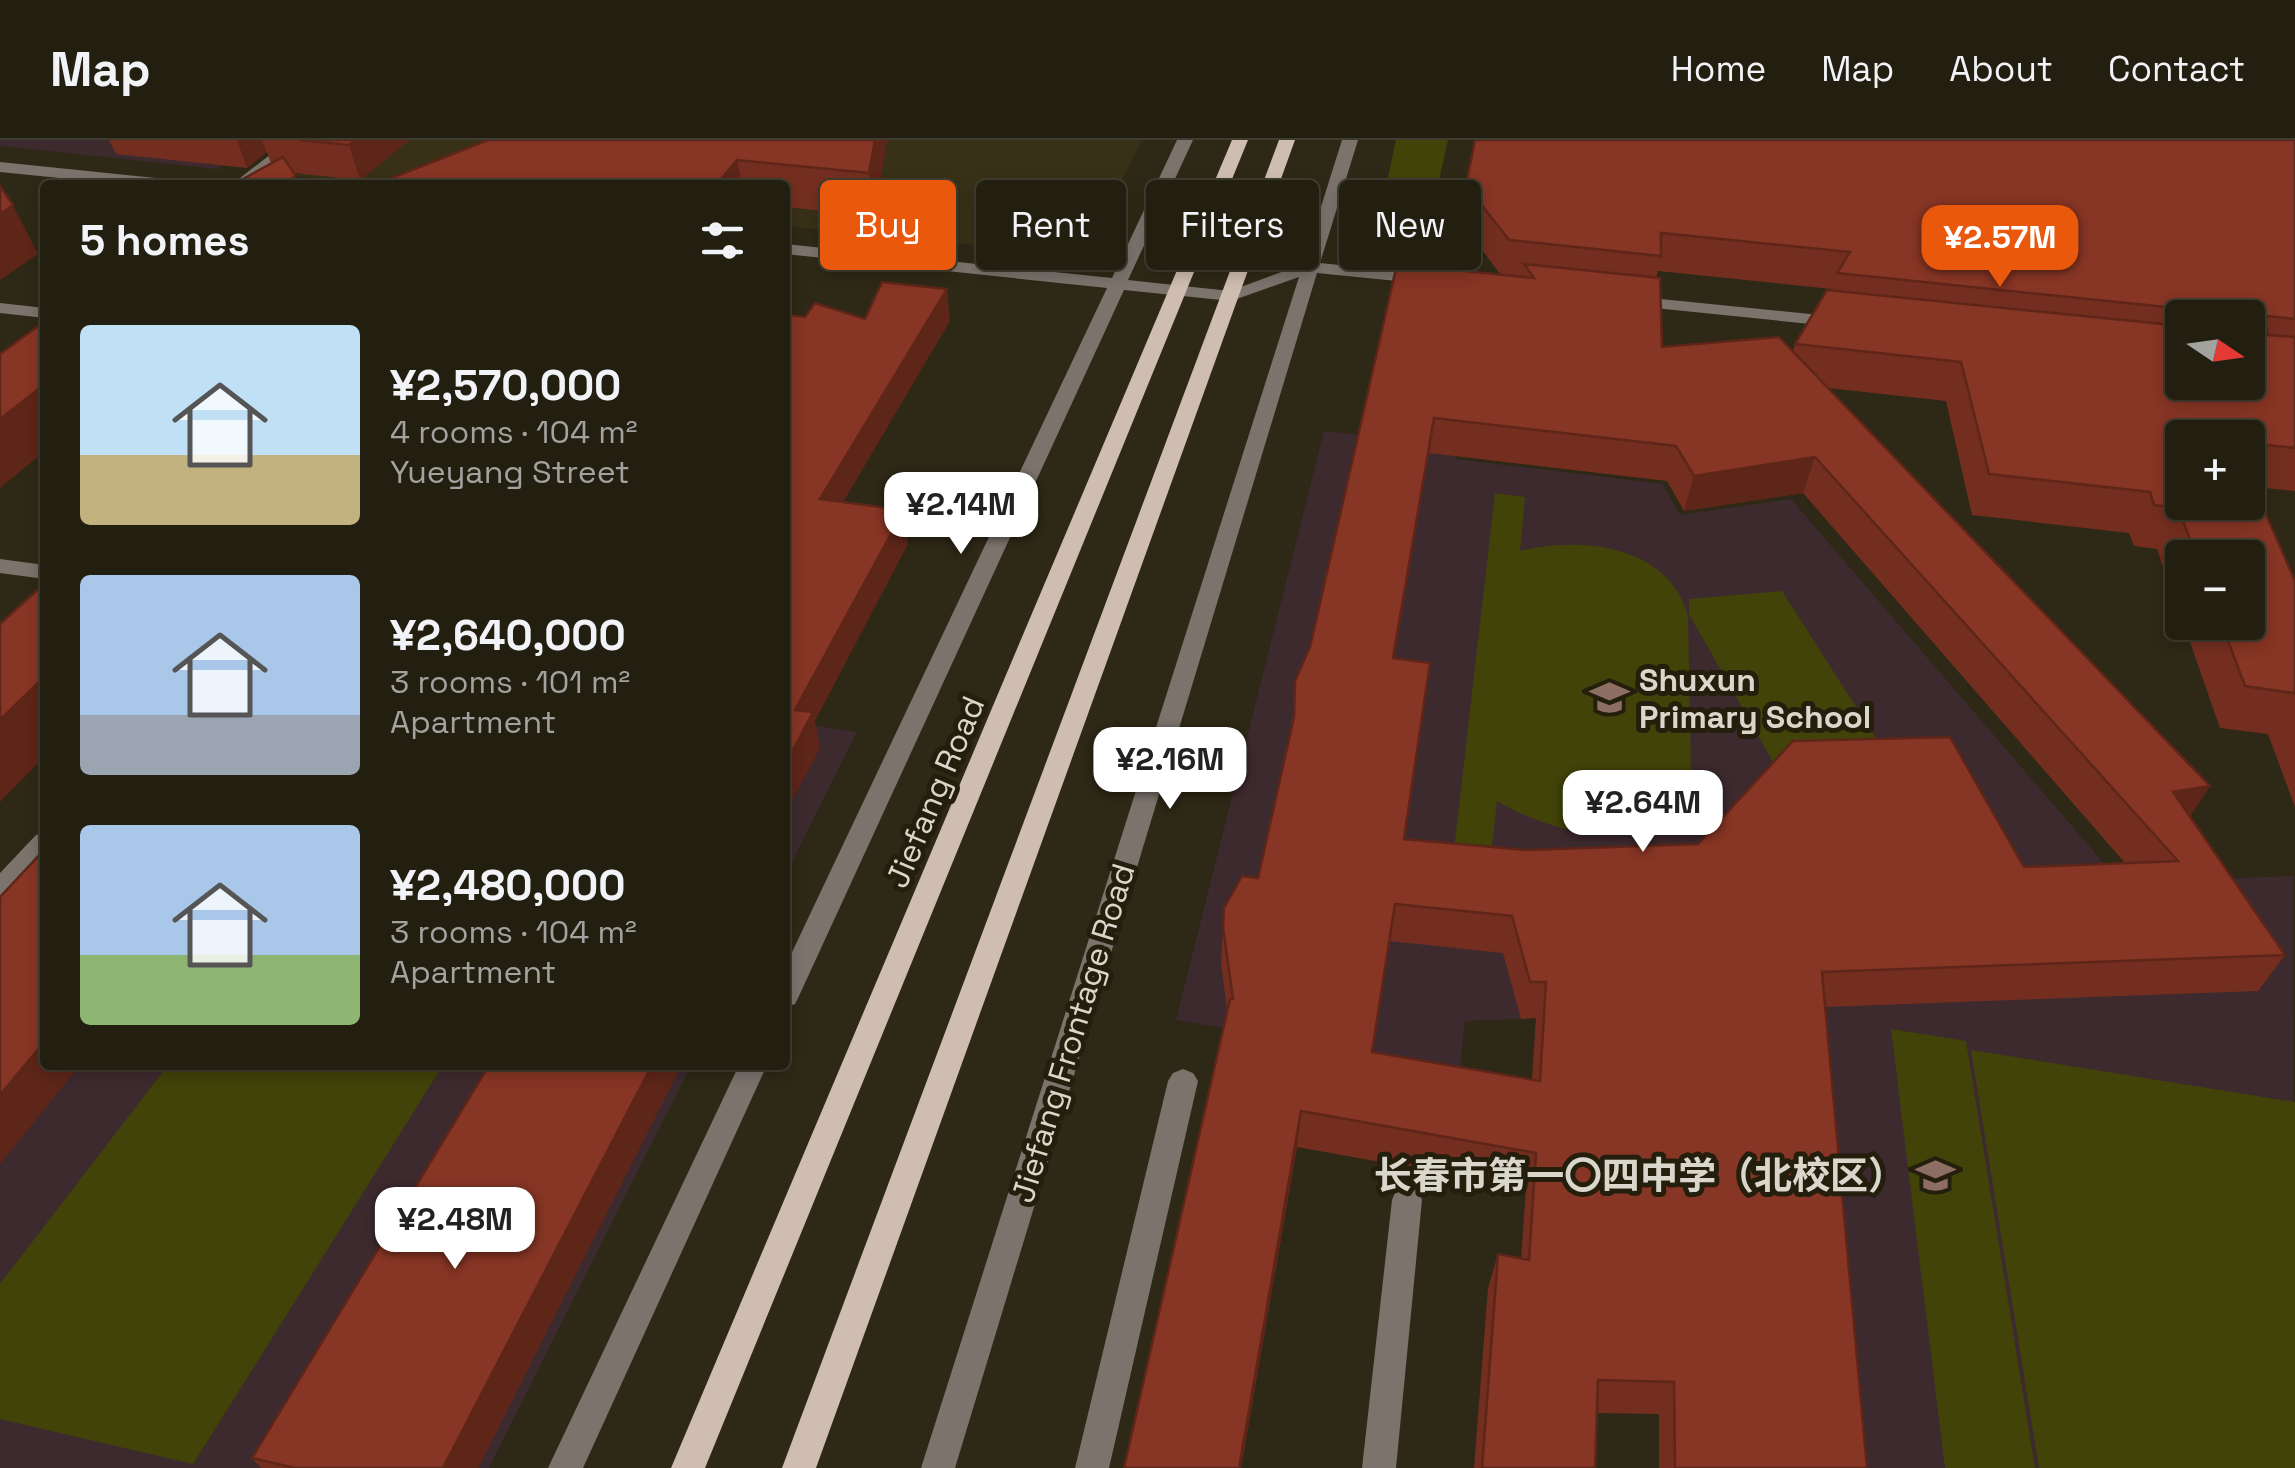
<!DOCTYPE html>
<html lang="en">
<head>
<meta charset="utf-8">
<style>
  :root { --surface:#221e10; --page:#2a2719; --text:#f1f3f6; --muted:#a2a29f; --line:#3f3c30; --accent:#ea580c }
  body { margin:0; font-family:"Space Grotesk","Noto Sans SC",sans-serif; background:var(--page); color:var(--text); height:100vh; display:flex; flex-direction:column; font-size:38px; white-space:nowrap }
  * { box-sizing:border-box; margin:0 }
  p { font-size:32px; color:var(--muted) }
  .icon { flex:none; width:55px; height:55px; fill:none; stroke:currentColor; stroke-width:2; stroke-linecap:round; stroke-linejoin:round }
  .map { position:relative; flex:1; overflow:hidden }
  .side { position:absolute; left:40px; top:40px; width:750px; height:890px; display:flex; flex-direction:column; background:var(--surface); border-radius:10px; box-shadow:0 5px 15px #0003,0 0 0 2px var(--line) }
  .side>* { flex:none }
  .hud { position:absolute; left:820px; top:40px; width:950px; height:90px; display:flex; gap:20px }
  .needle { width:65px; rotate:103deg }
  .tools { position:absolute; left:2165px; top:160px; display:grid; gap:20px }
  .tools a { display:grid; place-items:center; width:100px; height:100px; border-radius:10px; background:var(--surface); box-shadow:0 5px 15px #0003,0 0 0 2px var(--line); font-size:50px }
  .price { position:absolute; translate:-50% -85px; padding:0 22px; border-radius:20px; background:#fff; color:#222; font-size:32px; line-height:65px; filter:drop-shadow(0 2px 5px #0008) }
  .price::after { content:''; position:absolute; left:50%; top:60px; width:30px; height:22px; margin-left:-15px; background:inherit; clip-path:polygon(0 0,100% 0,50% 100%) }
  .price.current { background:var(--accent); color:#fff }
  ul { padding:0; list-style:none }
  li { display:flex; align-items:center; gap:30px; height:250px; padding:0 40px }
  li span { display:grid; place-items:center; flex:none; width:280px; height:200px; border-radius:10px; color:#555 }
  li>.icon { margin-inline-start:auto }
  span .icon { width:120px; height:120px; fill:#fffc; stroke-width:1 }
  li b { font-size:42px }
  h2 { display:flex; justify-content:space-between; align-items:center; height:120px; padding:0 40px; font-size:42px }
  .chip { padding:0 35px; border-radius:10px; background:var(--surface); box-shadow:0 5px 15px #0003,0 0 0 2px var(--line); font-size:35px; line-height:90px }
  .chip.current { background:var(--accent); color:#fff }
  header { display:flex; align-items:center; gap:60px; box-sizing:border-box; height:140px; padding:0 50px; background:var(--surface); border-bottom:2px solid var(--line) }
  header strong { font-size:48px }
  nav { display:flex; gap:55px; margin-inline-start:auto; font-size:35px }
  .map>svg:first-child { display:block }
  .built { fill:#383017 }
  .education { fill:#3d2a2e }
  .green { fill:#414309 }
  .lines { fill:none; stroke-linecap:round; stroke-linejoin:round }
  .minor { fill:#7b736c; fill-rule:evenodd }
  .major { fill:#cebdb0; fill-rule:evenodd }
  .wall { fill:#742e1f; fill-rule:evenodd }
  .shaded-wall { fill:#5e2519 }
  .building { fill:#873524; stroke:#5e2519; stroke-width:2.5; fill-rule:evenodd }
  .labels { text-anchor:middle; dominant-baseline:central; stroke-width:10; stroke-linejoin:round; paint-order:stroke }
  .poi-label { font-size:32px; font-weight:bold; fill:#d9d6cb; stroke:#241e0d; text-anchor:start }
  .street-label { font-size:32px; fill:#d9d6cb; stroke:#241e0d }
  .near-poi-label { font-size:38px; font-weight:bold; fill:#d9d6cb; stroke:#241e0d; text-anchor:end }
</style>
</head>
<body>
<header>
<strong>Map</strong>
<nav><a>Home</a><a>Map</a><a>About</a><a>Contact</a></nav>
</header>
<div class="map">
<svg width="2295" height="1328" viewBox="0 0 2295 1328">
  <rect width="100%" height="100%" fill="#2e2816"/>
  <!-- built -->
  <polygon class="built" points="340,0 1142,0 1083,116 785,86 785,45 387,45 295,36"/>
  <!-- education -->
  <g class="education">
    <polygon points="0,0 258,0 218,29 0,6"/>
    <polygon points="1324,291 1455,306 1455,319 1663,344 1680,375 1791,359 2120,742 2293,736 2295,1328 1659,1328 1659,1052 1527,1028 1536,878 1465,881 1460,928 1176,880"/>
    <polygon points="785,581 857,592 785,736"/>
    <polygon points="0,813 45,925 691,925 489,1328 0,1328"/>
  </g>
  <!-- green -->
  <g class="green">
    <polygon points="1396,0 1448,0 1432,71 1398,67 1383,60"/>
    <path d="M1495 353 1525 357 1520 411C1581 396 1669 405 1688 476L1691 631C1674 726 1555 696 1497 661L1490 723 1453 718Z"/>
    <polygon points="1782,451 1888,617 1776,627 1689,474 1689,459"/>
    <polygon points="1891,889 1966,901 2035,1328 1945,1328"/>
    <polygon points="1971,910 2295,962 2295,1328 2039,1328"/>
    <polygon points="168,925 443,925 193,1324 0,1279 0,1144"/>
  </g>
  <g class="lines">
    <!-- minor -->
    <g class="minor">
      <polygon points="289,0 307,0 249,45 231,45"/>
      <polygon points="1177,0 1193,0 1128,140 1230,151 1303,124 1342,0 1358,0 1320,123 1427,134 1436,139 1427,144 1317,133 955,1328 921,1328 1299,137 1231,161 1124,150 799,856 795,864 785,867 785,827 1107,148 785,114 785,104 1112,138"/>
      <polygon points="0,22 175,40 183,45 129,45 0,32"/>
      <polygon points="1631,156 1840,177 1849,182 1840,187 1625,165 1625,157"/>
      <polygon points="0,163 45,168 45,178 0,173"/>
      <polygon points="0,419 45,425 45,439 0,433"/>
      <polygon points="45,693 45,718 9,757 0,760 0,733 36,695"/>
      <polygon points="739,925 767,925 583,1328 548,1328"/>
      <polygon points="1183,929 1193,933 1198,941 1109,1328 1075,1328 1168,941 1173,933"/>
      <polygon points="1407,1047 1418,1050 1422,1060 1396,1328 1362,1328 1392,1060 1396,1050"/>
    </g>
    <!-- major -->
    <g class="major">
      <polygon points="1232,0 1248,0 705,1328 671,1328"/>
      <polygon points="1279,0 1295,0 816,1328 782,1328"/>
    </g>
  </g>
  <!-- wall -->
  <g class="wall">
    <polygon points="109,0 409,0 360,40 294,33 299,45 232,45 271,24 267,12 247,28 116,14"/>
    <polygon points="488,0 887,0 874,76 785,67 785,45 374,45"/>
    <path d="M2295 0V351L2254 347 2295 441V667L2268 594 2220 588 2183 482H2248V418H2182V482L2157 409 2134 406 2129 393 1972 375 1946 261 1828 248 2190 677 2285 815 2258 851 1825 867 1867 1328H1659V1274L1597 1273 1595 1328H1474L1488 1148 1498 1114 1521 1119 1526 1048 1297 1007 1241 1328H1124L1227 869 1221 823 1223 787 1258 738 1292 588 1295 541 1500 134 1461 82 1466 45ZM1658 131 1832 149 1795 204 1793 211 1662 207 1656 138ZM2182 178H2248L2182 242ZM2182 298H2248V362ZM1429 313 1667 341 1684 371 1803 353 2125 723 2024 727 1527 710 1404 699 1394 519ZM1389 801 1503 813 1521 879 1536 878 1532 939 1372 912Z"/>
    <polygon points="681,925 478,1328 261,1328 252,1318"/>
  </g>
  <!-- shaded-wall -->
  <g class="shaded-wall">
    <polygon points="237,0 262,0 267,12 247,28"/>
    <polygon points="355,0 409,0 360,40 349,5"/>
    <polygon points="875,0 887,0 874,76 869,33"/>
    <polygon points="737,20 742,45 716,45"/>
    <polygon points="296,36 299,45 284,45"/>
    <polygon points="13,65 38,114 0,140 0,74"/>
    <polygon points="947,149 950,181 825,393 820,359"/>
    <polygon points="45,244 45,311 0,348 0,279"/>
    <polygon points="1434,278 1429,313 1388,555 1393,518"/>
    <polygon points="1815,317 1803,353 1684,371 1694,336"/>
    <polygon points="904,370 908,404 815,581 820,608 785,674 785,625 795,570"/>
    <polygon points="45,536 45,616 0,662 0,580"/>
    <polygon points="2210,646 2187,682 2173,652"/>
    <polygon points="45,901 45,925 80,925 0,1024 0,955"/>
    <polygon points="652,925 681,925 478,1328 443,1328"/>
    <polygon points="1301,971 1297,1007 1241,1328 1239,1328"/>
  </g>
  <!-- building -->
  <g class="building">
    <polygon points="300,0 355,0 349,5"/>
    <polygon points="488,0 875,0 869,33 737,20 716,45 374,45"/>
    <polygon points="1475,0 2295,0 2295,179 2268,176 2264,180 2268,195 2295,197 2295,308 2248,303 2248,298 2182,298 2182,362 2248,362 2248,333 2295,441 2295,554 2294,553 2245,546 2221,482 2248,482 2248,418 2197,418 2178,368 2154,365 2150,352 1989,334 1961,222 1795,204 1827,150 2182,186 2182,242 2248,242 2248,178 2204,178 2204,171 1837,133 1850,112 1661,93 1661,116 1509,100 1466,45"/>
    <polygon points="283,17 296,36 284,45 232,45"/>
    <polygon points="0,46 13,65 0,74"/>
    <path d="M1397 124 1534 138 1524 124 1660 138 1662 207 1779 197 2210 646 2173 652 2285 815 1822 832 1867 1328H1675L1674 1242 1598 1240 1595 1328H1482L1498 1114 1529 1120 1536 1013 1301 971 1239 1328H1124L1230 859H1233L1223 787 1224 768 1242 736 1258 738 1294 577 1295 541 1310 507ZM1434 278 1676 306 1694 336 1815 317 2178 721 2024 727 1950 597 1793 601 1698 704 1527 710 1404 699 1430 523 1393 518ZM1395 764 1512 776 1530 842H1546L1540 941 1372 912Z"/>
    <polygon points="882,142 947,149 820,359 904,370 795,570 813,572 785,625 785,178 788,175 805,177 815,163 865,179"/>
    <polygon points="45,181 45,244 0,279 0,214"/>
    <polygon points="45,443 45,536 0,580 0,484"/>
    <polygon points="45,709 45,901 0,955 0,757"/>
    <polygon points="489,925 652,925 443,1328 295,1328 252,1318"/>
  </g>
  <!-- icons -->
  <defs>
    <symbol id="school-bare" viewBox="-9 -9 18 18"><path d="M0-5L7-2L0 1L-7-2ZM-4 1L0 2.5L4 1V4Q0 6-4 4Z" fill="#8d6e63" stroke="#241e0d" stroke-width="2.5" paint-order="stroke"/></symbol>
  </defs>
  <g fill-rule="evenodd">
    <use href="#school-bare" x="1582" y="530" width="55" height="55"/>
    <use href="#school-bare" x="1908" y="1008" width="55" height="55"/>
  </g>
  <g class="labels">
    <!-- poi labels -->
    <g class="poi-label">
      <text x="1639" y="540">Shuxun<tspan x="1639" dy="37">Primary School</tspan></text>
    </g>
    <!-- street labels -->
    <g class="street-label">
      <text transform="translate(935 652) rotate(-67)">Jiefang Road</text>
      <text transform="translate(1073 893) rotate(-73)">Jiefang Frontage Road</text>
    </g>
    <!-- near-poi labels -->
    <g class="near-poi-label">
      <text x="1906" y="1036">长春市第一〇四中学（北校区）</text>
    </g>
  </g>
</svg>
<div class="tools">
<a><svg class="needle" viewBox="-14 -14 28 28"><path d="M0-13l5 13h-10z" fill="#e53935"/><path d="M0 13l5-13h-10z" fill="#a2a29f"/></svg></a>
<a>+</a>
<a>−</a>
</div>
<b class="price current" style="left:2000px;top:150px">¥2.57M</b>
<b class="price" style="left:961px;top:417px">¥2.14M</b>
<b class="price" style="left:1170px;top:672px">¥2.16M</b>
<b class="price" style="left:1643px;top:715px">¥2.64M</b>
<b class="price" style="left:455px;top:1132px">¥2.48M</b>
<div class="hud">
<a class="chip current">Buy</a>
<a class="chip">Rent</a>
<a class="chip">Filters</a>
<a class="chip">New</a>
</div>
<section class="side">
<h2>5 homes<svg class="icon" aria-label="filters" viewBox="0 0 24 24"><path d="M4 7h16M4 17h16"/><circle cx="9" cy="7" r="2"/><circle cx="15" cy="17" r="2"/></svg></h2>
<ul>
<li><span style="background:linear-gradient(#bfe0f5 65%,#c2b280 0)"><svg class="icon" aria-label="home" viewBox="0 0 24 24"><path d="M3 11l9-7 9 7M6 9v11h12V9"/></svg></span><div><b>¥2,570,000</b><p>4 rooms · 104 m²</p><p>Yueyang Street</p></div></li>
<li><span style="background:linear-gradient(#a9c7e8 70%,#9aa5b1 0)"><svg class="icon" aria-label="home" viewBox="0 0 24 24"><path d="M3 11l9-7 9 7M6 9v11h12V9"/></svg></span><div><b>¥2,640,000</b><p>3 rooms · 101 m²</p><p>Apartment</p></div></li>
<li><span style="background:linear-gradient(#a9c7e8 65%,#8fb573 0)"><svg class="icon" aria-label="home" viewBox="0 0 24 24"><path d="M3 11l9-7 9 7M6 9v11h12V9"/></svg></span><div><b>¥2,480,000</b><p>3 rooms · 104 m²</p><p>Apartment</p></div></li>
</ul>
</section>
</div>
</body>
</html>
